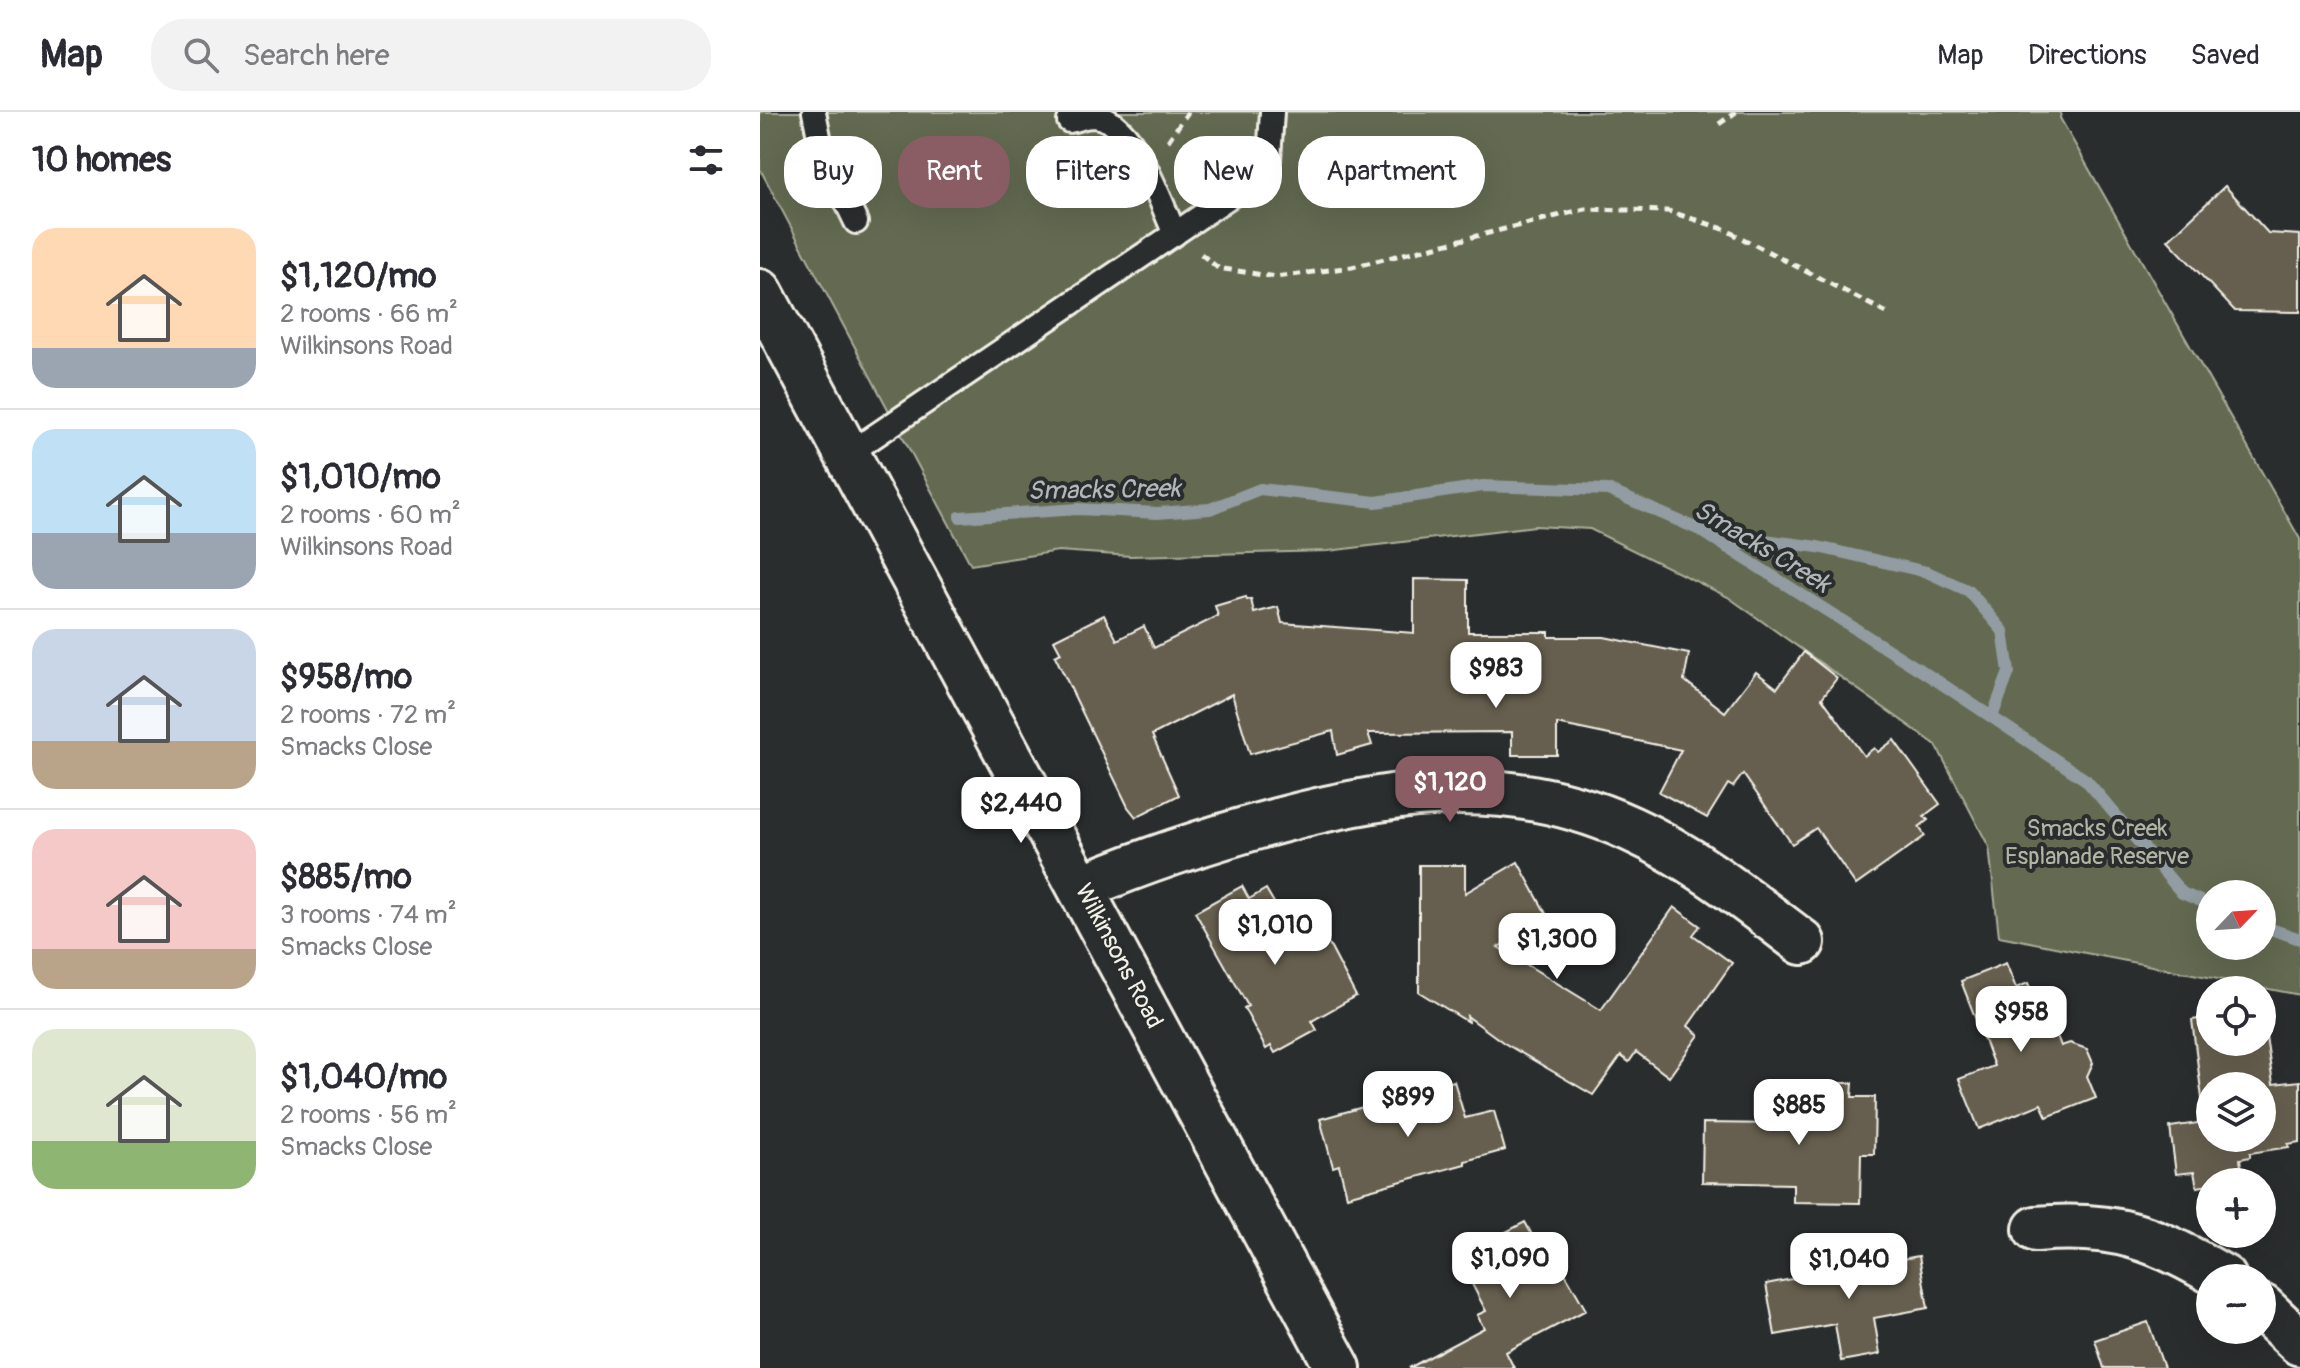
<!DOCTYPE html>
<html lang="en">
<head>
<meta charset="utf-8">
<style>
  :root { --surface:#fff; --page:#f2f2f3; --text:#2b2b33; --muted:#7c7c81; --line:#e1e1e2; --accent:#8a5d65 }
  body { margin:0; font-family:Pangolin,sans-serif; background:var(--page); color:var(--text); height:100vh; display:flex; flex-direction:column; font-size:30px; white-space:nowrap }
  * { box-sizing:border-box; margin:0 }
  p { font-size:26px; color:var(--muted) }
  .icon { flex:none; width:44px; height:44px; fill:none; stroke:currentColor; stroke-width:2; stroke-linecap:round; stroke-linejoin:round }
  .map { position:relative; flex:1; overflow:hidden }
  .sheet { display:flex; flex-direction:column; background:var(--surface); width:760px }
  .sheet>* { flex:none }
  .top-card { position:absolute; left:24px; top:24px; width:760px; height:72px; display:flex; gap:16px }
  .needle { width:52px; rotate:65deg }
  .controls { position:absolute; left:1436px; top:768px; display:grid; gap:16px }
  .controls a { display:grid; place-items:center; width:80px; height:80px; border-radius:50%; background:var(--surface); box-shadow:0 8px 32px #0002; font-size:40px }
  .price { position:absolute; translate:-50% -68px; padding:0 18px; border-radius:16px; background:#fff; color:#222; font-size:26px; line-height:52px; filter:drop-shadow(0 2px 4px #0008) }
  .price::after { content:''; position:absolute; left:50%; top:48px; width:24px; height:18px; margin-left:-12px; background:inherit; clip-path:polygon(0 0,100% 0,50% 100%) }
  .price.selected { background:var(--accent); color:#fff }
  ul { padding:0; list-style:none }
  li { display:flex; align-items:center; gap:24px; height:200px; padding:0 32px }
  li+li { border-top:2px solid var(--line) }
  li span { display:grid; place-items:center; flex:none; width:224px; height:160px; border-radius:24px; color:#555 }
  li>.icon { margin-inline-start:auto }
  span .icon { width:96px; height:96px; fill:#fffc; stroke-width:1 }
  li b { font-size:34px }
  h2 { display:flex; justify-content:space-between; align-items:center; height:96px; padding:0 32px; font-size:34px }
  .pill { padding:0 28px; border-radius:32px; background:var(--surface); box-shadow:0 8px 32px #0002; font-size:28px; line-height:72px }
  .pill.selected { background:var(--accent); color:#fff }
  header { display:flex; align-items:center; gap:48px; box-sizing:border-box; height:112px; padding:0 40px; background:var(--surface); border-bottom:2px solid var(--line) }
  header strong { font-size:38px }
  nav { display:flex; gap:44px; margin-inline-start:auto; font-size:28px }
  .search { width:560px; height:72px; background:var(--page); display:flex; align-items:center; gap:20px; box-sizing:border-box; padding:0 28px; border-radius:32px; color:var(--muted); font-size:30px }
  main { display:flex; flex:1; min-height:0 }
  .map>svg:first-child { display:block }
  .green { fill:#636b51; stroke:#acae9c; stroke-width:2; fill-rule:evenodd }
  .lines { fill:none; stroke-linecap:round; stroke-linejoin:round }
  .stream { stroke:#929ca2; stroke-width:12 }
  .building { fill:#665f4f; stroke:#f4f1e8; stroke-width:2; fill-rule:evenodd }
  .service-casing { stroke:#f4f1e8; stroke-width:28 }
  .minor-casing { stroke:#f4f1e8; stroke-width:50 }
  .tertiary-casing { stroke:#f4f1e8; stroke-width:50 }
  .path { stroke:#f4f1e8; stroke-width:5; stroke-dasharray:8 6; stroke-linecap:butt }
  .service { stroke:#2a2d2e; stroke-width:22 }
  .minor { stroke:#2a2d2e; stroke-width:44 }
  .tertiary { stroke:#2a2d2e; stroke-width:44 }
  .labels { text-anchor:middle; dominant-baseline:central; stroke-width:8; stroke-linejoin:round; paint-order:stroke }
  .park-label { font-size:24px; fill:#b3b5a4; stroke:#2a2d2e }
  .street-label { font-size:24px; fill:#f4f1e8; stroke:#2a2d2e }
  .water-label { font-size:26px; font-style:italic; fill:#b2b8b9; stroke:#2a2d2e }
</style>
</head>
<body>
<header>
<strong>Map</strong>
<div class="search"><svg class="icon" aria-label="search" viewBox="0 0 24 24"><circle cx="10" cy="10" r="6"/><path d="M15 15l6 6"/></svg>Search here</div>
<nav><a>Map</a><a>Directions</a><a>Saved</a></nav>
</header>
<main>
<section class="sheet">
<h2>10 homes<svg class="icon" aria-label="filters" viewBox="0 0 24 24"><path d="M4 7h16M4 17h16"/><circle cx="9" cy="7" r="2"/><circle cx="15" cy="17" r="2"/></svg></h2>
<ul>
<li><span style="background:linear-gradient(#ffd9b3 75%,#9aa5b1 0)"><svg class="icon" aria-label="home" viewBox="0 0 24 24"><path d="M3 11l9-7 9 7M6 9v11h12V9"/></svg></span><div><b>$1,120/mo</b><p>2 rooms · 66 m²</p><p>Wilkinsons Road</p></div></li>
<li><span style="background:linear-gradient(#bfe0f5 65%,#9aa5b1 0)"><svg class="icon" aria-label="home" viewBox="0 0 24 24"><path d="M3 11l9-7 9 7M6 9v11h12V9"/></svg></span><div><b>$1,010/mo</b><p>2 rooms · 60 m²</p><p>Wilkinsons Road</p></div></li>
<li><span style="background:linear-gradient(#c9d6e8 70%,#b9a48a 0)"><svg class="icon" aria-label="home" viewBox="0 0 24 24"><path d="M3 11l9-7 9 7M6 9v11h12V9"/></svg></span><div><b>$958/mo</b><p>2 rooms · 72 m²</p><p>Smacks Close</p></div></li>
<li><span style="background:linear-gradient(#f6c9c9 75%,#b9a48a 0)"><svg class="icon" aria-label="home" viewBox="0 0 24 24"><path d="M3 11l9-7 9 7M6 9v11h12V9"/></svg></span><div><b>$885/mo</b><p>3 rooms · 74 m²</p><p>Smacks Close</p></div></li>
<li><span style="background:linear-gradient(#dfe7d0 70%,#8fb573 0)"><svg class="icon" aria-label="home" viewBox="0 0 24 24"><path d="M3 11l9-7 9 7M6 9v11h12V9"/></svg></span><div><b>$1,040/mo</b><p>2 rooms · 56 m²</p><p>Smacks Close</p></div></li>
</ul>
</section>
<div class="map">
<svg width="1540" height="1256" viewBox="0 0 1540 1256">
  <rect width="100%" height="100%" fill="#2a2d2e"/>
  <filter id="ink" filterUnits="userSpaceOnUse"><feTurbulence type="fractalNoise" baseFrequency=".0125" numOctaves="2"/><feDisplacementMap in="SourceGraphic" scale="16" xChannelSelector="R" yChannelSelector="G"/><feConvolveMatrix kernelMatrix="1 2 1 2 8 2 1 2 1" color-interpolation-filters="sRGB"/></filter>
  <g filter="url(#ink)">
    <!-- green -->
    <path class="green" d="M0 0H1301L1300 6 1540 427V883L1239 824 1229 735 1176 633 968 485 830 417 775 414 568 439 371 444 298 439 211 453 0 57ZM1450 782H1502V834H1450Z"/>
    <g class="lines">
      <!-- stream -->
      <g class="stream">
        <polyline points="200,405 318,397 398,401 450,397 500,377 616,390 723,374 848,378 940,418 1179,570 1326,668 1422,781 1450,793"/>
        <polyline points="968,436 997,427 1058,435 1167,460 1209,479 1243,519 1249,560 1232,605"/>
        <polyline points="1502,814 1540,827"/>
      </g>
    </g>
    <!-- building -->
    <g class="building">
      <polygon points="1465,74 1508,121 1540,123 1540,200 1475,199 1408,128"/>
      <polygon points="654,467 708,468 708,520 789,520 789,525 844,525 929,542 924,568 965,600 996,560 1017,576 1044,540 1077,566 1062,586 1104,644 1114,636 1118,640 1134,628 1180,692 1164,704 1168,708 1159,715 1165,724 1096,773 1056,716 1032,732 983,662 973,675 968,672 947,706 899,680 921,638 797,612 797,643 752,643 752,620 608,621 612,633 577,643 573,619 490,642 472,582 392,623 419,683 376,705 368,695 295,544 301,541 294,528 344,503 357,528 384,514 394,536 458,504 455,494 486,485 487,488 491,487 494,501 518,495 522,511 654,521"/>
      <polygon points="758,750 789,807 738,835 841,898 914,795 940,814 933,823 972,851 928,914 939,923 909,965 876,940 869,950 861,944 833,983 744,931 707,904 708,910 659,880 659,753 705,753 705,781"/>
      <polygon points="482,774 489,787 506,777 526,811 532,807 544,827 561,817 596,884 552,909 557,918 515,941 511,934 506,937 484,896 488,894 435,800"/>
      <polygon points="1246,851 1256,876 1268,871 1284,908 1290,906 1301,934 1310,931 1327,937 1333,951 1327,964 1336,986 1287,1005 1281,992 1219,1017 1199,967 1234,954 1201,869"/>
      <path d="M1502 898 1513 972 1540 969V1030L1528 1032 1529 1035 1490 1041V1045L1480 1047 1483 1068 1450 1070V1073L1437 1075 1434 1060 1416 1062 1410 1015 1445 1010 1432 908 1450 905V930H1502ZM1450 974H1502V1026H1450Z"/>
      <polygon points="694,969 705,1006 734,999 745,1038 705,1049 705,1052 587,1084 579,1053 573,1055 560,1007 650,982 661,1002 660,978"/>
      <polygon points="1043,971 1093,971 1092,985 1115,985 1114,1042 1101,1042 1100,1091 1033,1090 1033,1072 942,1070 943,1011 1022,1012 1022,996 1043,996"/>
      <polygon points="765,1110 778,1134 787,1130 826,1198 746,1240 754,1256 649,1256 724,1216 717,1203 726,1199 698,1145"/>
      <polygon points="1098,1143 1098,1155 1159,1144 1168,1196 1114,1206 1120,1242 1081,1249 1075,1212 1015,1223 1006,1172 1057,1162"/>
      <polygon points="1388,1210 1404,1256 1344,1256 1335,1228"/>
    </g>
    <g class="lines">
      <defs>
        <g id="service">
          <polyline points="54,0 62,40 96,110"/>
          <path d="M309 9C316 8 325 4 333 4 374 6 400 90 415 122"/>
          <polyline points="88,342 484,75 509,47 512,0"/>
        </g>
        <g id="minor">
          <path d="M322 775C386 748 450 727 517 709 640 676 751 662 871 717 933 745 988 789 1042 830"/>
          <path d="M1276 1117C1357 1110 1395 1126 1464 1166"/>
          <polyline points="1502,1195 1540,1231"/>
        </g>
        <polyline id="tertiary" points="0,180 578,1256"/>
      </defs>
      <!-- service casing -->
      <use href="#service" class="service-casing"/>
      <!-- minor casing -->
      <use href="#minor" class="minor-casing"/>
      <!-- tertiary casing -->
      <use href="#tertiary" class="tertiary-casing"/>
      <!-- path -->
      <g class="path">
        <polyline points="959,12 976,0"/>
        <polyline points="408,29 428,0"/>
        <polyline points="441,142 458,156 516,165 592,155 825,97 908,99 964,117 1127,201"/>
      </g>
      <!-- service -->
      <use href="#service" class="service"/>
      <!-- minor -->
      <use href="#minor" class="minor"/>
      <!-- tertiary -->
      <use href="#tertiary" class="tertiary"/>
    </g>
  </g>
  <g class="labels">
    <!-- park labels -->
    <g class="park-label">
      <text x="1337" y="716">Smacks Creek<tspan x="1337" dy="28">Esplanade Reserve</tspan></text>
    </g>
    <!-- street labels -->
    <g class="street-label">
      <text transform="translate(359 844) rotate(62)">Wilkinsons Road</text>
    </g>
    <!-- water labels -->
    <g class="water-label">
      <text transform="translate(344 378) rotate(-1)">Smacks Creek</text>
      <text transform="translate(1002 435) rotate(31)">Smacks Creek</text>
    </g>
  </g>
</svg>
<div class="controls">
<a><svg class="needle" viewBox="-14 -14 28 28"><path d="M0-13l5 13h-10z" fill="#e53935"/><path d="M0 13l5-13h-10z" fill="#7c7c81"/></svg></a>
<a><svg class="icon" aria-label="locate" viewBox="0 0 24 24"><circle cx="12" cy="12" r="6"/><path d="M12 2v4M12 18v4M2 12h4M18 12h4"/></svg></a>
<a><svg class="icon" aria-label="layers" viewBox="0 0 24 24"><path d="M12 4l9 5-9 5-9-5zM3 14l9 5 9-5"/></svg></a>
<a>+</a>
<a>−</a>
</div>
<b class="price" style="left:736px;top:598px">$983</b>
<b class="price selected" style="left:690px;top:712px">$1,120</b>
<b class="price" style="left:261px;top:733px">$2,440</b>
<b class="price" style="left:515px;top:855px">$1,010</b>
<b class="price" style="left:797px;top:869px">$1,300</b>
<b class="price" style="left:1261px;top:942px">$958</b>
<b class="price" style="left:648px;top:1027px">$899</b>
<b class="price" style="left:1039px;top:1035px">$885</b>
<b class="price" style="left:750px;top:1188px">$1,090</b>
<b class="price" style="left:1089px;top:1189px">$1,040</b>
<div class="top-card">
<a class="pill">Buy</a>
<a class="pill selected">Rent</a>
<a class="pill">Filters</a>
<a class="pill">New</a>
<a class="pill">Apartment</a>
</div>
</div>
</main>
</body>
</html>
